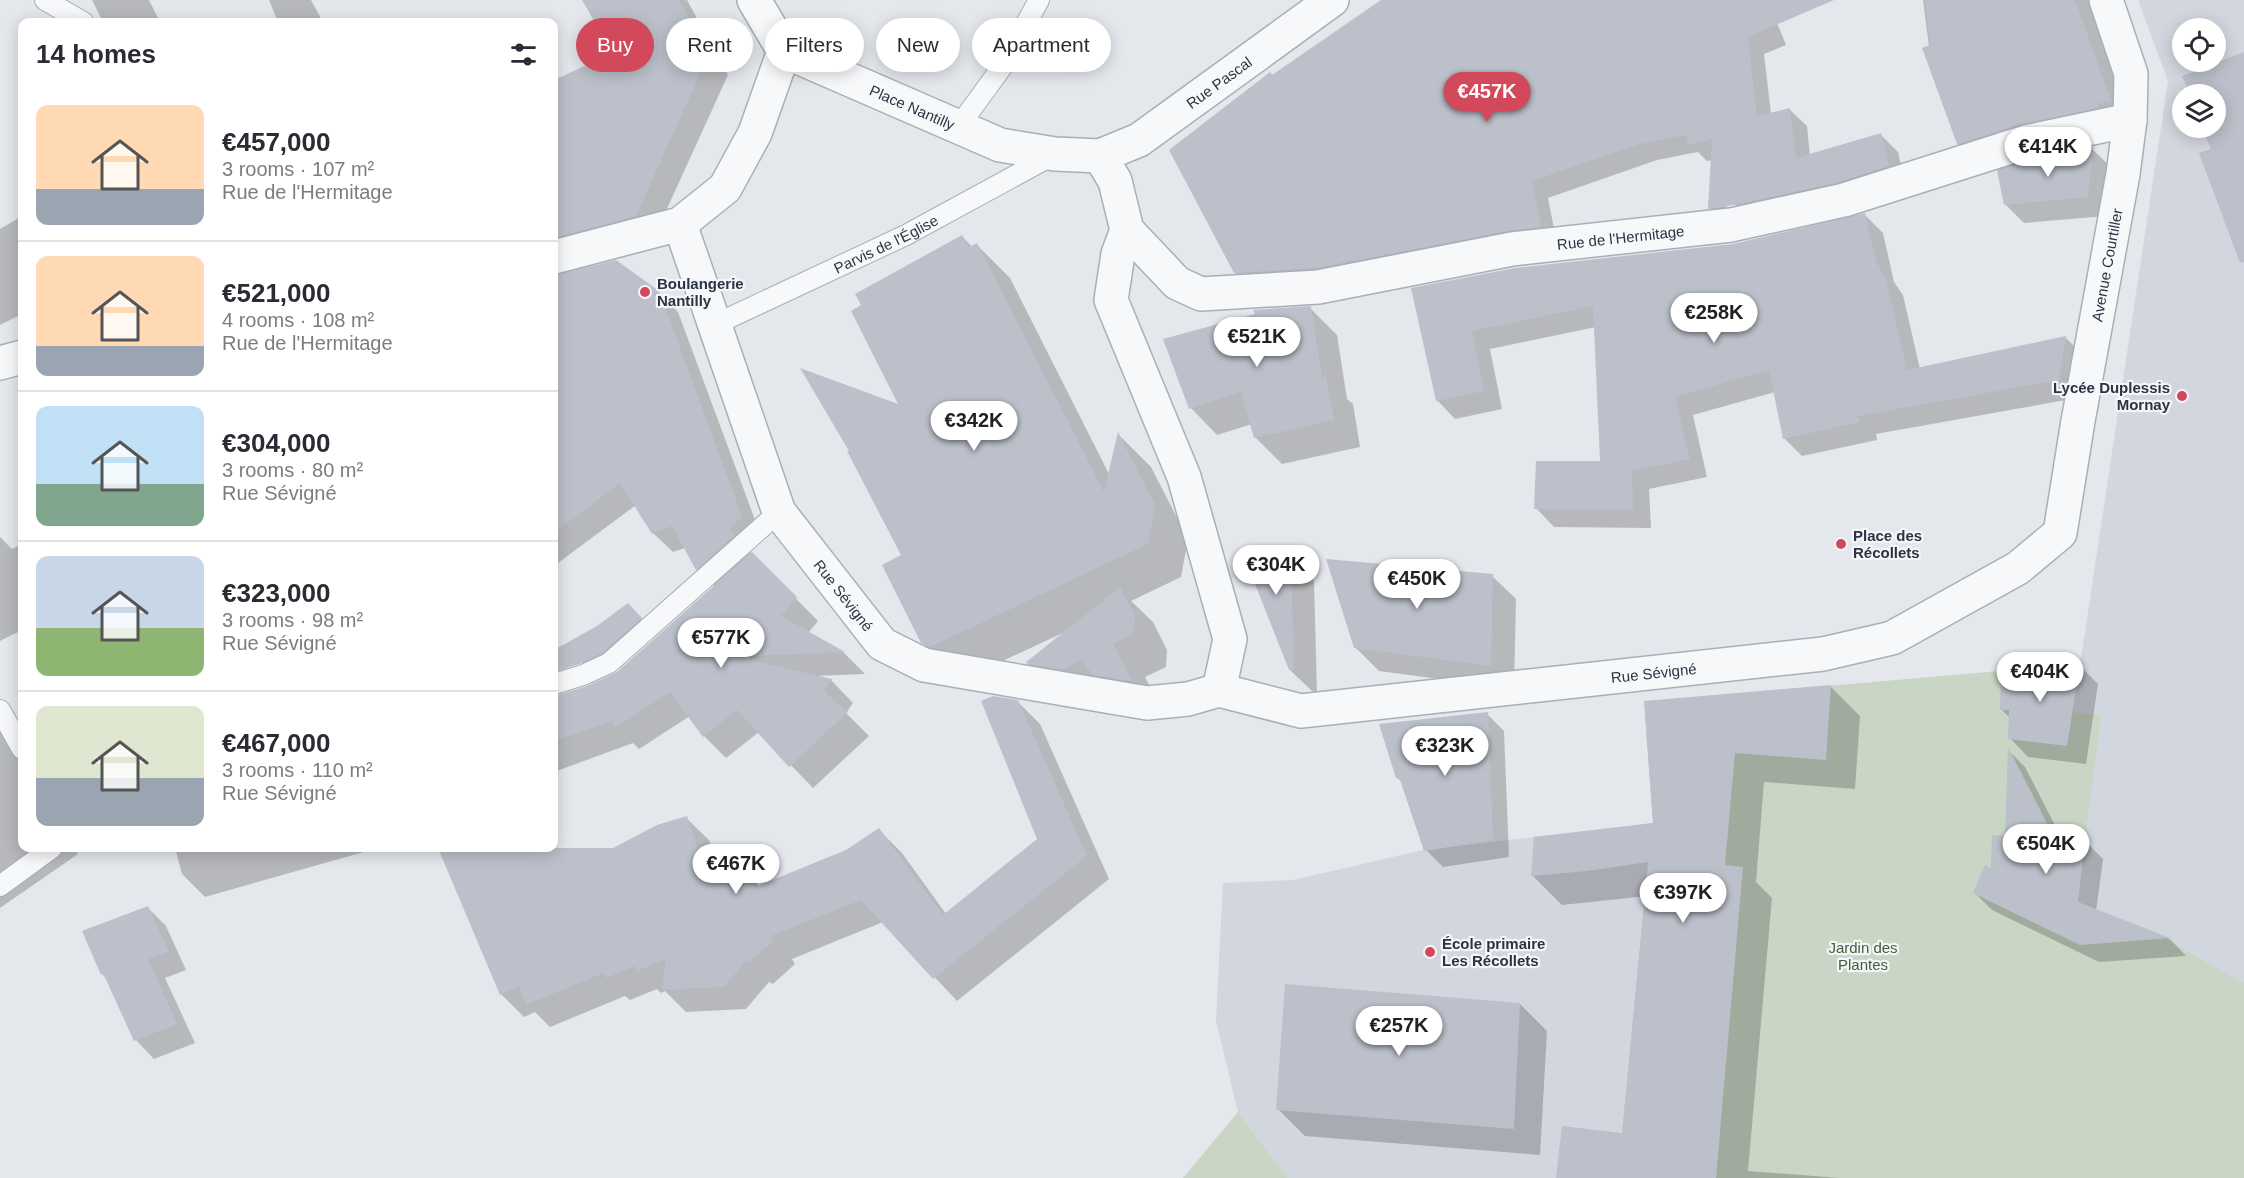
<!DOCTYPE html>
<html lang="en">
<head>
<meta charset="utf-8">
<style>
  :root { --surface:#fff; --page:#f2f2f3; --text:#2b2b33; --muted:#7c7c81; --line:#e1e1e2; --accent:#d1495b }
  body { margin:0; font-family:Arial,sans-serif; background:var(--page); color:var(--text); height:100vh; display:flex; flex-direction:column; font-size:22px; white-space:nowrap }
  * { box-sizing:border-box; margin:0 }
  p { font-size:20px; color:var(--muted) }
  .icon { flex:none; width:33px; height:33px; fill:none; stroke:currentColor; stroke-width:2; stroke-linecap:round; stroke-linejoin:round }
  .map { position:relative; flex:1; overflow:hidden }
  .drawer { position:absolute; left:18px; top:18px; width:540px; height:834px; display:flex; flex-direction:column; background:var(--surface); border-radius:12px; box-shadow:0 3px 15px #0003 }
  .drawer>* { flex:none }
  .hud { position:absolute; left:576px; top:18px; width:570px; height:54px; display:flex; gap:12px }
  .fabs { position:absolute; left:2172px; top:18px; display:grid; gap:12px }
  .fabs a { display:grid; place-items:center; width:54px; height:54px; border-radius:50%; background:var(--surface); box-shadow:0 3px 15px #0003; font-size:30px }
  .price { position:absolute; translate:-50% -51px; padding:0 14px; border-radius:21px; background:#fff; color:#222; font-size:20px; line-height:39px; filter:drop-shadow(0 2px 3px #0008) }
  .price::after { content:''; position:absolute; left:50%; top:36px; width:18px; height:14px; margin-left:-9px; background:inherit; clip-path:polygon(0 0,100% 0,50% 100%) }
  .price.on { background:var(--accent); color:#fff }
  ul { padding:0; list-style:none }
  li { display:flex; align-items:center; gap:18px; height:150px; padding:0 18px }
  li+li { border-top:2px solid var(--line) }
  li span { display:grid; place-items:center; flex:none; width:168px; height:120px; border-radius:12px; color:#555 }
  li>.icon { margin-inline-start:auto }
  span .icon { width:72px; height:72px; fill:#fffc; stroke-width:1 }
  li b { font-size:26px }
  h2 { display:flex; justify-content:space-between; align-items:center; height:72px; padding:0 18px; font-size:26px }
  .pill { padding:0 21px; border-radius:27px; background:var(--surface); box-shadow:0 3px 15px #0003; font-size:21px; line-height:54px }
  .pill.on { background:var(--accent); color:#fff }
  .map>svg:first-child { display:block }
  .built { fill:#d2d6de; fill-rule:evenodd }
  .green { fill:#c9d6c5 }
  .shadow { fill:#0003; fill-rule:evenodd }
  .building { fill:#bbc0ca }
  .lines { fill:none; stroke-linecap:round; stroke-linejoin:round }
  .lane-casing { stroke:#a9aeb7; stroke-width:22 }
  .street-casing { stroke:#a9aeb7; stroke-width:36 }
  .lane { stroke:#f7f8fa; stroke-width:20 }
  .street { stroke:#f7f8fa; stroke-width:33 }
  .poi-dot { fill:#d1495b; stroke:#f4f6f9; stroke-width:2 }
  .labels { text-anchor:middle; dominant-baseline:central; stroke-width:4.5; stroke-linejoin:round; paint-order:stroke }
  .street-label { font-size:15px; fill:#2b3445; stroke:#f4f6f9 }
  .poi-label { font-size:15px; font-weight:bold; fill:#2b3445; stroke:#f4f6f9; text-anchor:start }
  .park-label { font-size:15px; fill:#3f6138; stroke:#f4f6f9 }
</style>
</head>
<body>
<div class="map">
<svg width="2244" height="1178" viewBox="0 0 2244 1178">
  <rect width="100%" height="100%" fill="#e4e7ec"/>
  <!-- built -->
  <g class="built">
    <path d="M2138 0H2244V983L2152 931 2077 902 2100 715 2073 712 2168 81ZM2182 28H2216V62H2182ZM2182 94H2216V128H2182Z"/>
    <polygon points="1653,823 1655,850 1649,850 1617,1178 1288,1178 1238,1112 1216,1021 1223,883 1293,880 1423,850"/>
  </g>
  <!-- green -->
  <g class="green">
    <polygon points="2080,664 2073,712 2101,715 2077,902 2152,931 2244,983 2244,1178 1617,1178 1649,850 1655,850 1644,702"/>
    <polygon points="1238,1112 1288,1178 1183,1178"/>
  </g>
  <!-- shadow -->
  <g class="shadow">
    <polygon points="92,0 149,0 160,22 103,22"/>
    <polygon points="269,0 311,0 323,22 278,22"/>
    <polygon points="584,0 687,0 728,75 655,235 555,273 555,277 658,292 678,312 761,536 747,549 818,621 808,633 844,653 865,674 816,676 831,680 853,703 846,713 869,736 813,788 759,732 726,758 704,736 690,716 639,749 633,743 554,772 554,696 557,697 587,688 615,675 715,587 697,569 685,548 673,552 653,533 636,505 554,566 554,82 615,54"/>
    <path d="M1383 0H1768L1786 45 1764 54 1771 114 1790 110 1807 126 1810 156 1881 135 1898 152 1905 183 1727 225 1710 208 1712 160 1707 161 1698 152 1657 160 1548 198 1557 244 1252 290 1235 272 1272 77ZM1735 204 1736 207 1726 208V205Z"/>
    <polygon points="1923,0 2092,0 2139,130 2026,160 2027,163 2092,149 2111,167 2106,216 2024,223 2005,204 1998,169 1987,173 1958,144 1929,47"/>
    <polygon points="2244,53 2244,228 2204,128 2216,128 2216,94 2191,94 2184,76"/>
    <polygon points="1865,215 1883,233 1894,282 1903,295 1920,369 2066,338 2084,356 2077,398 1876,434 1877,440 1802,456 1784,438 1775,392 1693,415 1707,477 1649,489 1651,528 1554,527 1536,508 1602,462 1596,327 1490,349 1502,409 1455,419 1437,400 1412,289 1733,245"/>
    <polygon points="22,216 22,314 0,325 0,229"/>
    <polygon points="962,236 972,247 977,245 1010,278 1109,474 1119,435 1151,467 1188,539 1181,577 1131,601 1153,622 1167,650 1166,667 1145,677 1164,714 1060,696 1027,663 1065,632 964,679 956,676 922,642 903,555 901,406"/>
    <polygon points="1310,308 1337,335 1347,399 1353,404 1360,447 1282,464 1255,437 1252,424 1217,435 1191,408"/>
    <polygon points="0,537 12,549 22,544 22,630 0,641"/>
    <polygon points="1290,557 1314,581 1317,693 1314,693 1290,670"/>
    <polygon points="1492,576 1516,599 1514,689 1379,671 1355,647"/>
    <polygon points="628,605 650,628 591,671 582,662 598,627"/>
    <polygon points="2080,666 2098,684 2086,764 2028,757 2010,738 2010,718 2001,709"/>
    <polygon points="1831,687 1860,716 1855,789 1764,782 1756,882 1772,898 1748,1171 1840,1178 1559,1178 1623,1134 1647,896 1562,905 1533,876 1654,824 1646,703"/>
    <polygon points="1017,701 1040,724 1109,879 957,1001 883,922 792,959 795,964 773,984 769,982 746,1009 686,1012 665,991 661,993 657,989 630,1000 625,996 550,1027 535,1012 524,1017 501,994 440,848 549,848 568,905 686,818 709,840 725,881 747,875 760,887 847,852 879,830 902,853 946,914 1038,839"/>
    <polygon points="0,709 12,740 22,759 22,848 74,848 78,854 0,908"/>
    <polygon points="1487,714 1504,731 1509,857 1443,867 1426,850 1402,782 1397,777"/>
    <polygon points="2009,751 2025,767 2062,839 2085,841 2103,859 2096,911 2170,939 2186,956 2099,962 1992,910 1975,893 1992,870 2006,838"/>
    <polygon points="175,848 378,848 205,897 182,874"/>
    <polygon points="148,908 166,926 186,970 165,978 195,1043 154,1059 136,1040 107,979 102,974 84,932"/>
    <polygon points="1520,1004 1547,1031 1540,1155 1305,1136 1278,1109"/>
  </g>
  <!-- building -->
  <g class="building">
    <polygon points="582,0 679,0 709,54 636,216 554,238 554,80 613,53"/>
    <polygon points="1381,0 1834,0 1748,37 1757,116 1790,108 1796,158 1881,133 1889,166 1839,182 1728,206 1708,209 1712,139 1689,145 1686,135 1640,144 1532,181 1541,227 1508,231 1316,268 1234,273 1169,150 1270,72 1272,75"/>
    <polygon points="1925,0 2075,0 2111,101 2097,104 2097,108 2022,124 1957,144 1922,48 1930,45"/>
    <polygon points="2244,52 2244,262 2240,263 2199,153 2211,149 2202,128 2216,128 2216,94 2190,94 2182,76"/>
    <polygon points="2093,147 2088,197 2004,205 1997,171 2031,160"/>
    <polygon points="1865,213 1877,265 1879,265 1882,276 1885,275 1907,370 2066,336 2059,380 1858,416 1860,422 1783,439 1769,370 1675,397 1690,459 1632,471 1633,510 1534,509 1536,461 1600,461 1593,306 1472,331 1484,391 1436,401 1411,288 1515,268 1733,244"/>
    <polygon points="962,235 969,247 977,243 1104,492 1118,432 1155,505 1148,544 930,647 921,643 882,565 901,555 847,451 849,451 800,368 898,404 851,311 861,305 855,294"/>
    <polygon points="616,260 659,291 742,516 729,529 735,535 696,570 672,526 652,534 620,483 554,533 554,275"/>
    <polygon points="1311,306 1322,377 1326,376 1334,420 1254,438 1241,392 1189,409 1163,339 1255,314 1253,310"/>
    <polygon points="1242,551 1291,556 1294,670 1289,670"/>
    <polygon points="752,552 797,597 781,616 845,652 750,656 750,660 832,679 824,691 848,712 789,767 737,710 703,737 670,692 615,728 612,721 554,741 554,696 587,686 617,672"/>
    <polygon points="1326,559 1493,574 1491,666 1354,648"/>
    <polygon points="1120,587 1135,615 1133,634 1113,644 1132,681 1093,675 1081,660 1063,670 1025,663"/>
    <polygon points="628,603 642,618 602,653 579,664 554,672 554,650 597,626"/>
    <polygon points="2080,664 2067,746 2008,739 2009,710 2000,710 2001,671"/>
    <polygon points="1831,685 1826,760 1735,753 1725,865 1743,867 1716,1178 1556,1178 1562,1126 1622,1133 1648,862 1587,871 1531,876 1534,837 1653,823 1644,701"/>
    <polygon points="993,696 1018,700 1087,856 933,979 861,900 771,936 773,941 749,962 746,961 724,987 662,990 666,959 637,971 635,966 606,978 603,973 526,1005 519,986 500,995 438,848 613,848 657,825 687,816 696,844 716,882 748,873 755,887 846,850 879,828 943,915 1037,839 981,701"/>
    <polygon points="1488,712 1493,840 1424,851 1400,780 1396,778 1379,724"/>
    <polygon points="2008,747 2054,837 2085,840 2078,902 2170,938 2080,945 1973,893 1985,865 1991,868 1992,835 2005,836"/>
    <polygon points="148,906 169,952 148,959 177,1024 134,1041 103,973 101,975 82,931"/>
    <polygon points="1285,984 1520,1003 1514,1129 1276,1110"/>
  </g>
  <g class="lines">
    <defs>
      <g id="lane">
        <polyline points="45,0 83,22"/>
        <polyline points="959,126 1002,67 1039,0"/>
        <path id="s1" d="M714 325 906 235 1053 155"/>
        <polyline points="554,684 583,675 609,663 779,512"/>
        <polyline points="0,710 22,749"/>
        <polyline points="0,886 52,848"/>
      </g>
      <g id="street">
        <polyline points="754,0 784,51"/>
        <path id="s2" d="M784 51 1000 145 1055 154 1100 156 1139 140 1332 0"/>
        <path id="s3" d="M1100 156 1115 181 1127 230 1177 283 1201 294 1318 287 1512 249 1731 225 1844 200 2026 142 2130 120"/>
        <path id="s4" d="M680 224 779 512 882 644 924 665 1147 703 1188 699 1219 690 1301 711 1823 654 1892 638 2018 568 2060 533 2078 421 2123 174 2130 120 2131 74 2106 0"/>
        <polyline points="1127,230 1118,254 1111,300 1184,477 1230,639 1219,690"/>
        <polyline points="554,257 680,224 725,188 755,133 784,51"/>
        <polyline points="0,363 22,357"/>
      </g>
    </defs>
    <!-- lane casing -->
    <use href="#lane" class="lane-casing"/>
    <!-- street casing -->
    <use href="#street" class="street-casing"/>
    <!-- lane -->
    <use href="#lane" class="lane"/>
    <!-- street -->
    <use href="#street" class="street"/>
  </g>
  <!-- markers -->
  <g class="poi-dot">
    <circle cx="645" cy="292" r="6"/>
    <circle cx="2182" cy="396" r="6"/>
    <circle cx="1841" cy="544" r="6"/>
    <circle cx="1430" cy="952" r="6"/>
  </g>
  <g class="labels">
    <!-- street labels -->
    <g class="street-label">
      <text stroke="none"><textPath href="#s2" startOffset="477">Rue Pascal</textPath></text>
      <text stroke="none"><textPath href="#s2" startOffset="140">Place Nantilly</textPath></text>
      <text stroke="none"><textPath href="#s3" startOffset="603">Rue de l'Hermitage</textPath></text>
      <text stroke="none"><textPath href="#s1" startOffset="190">Parvis de l'Église</textPath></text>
      <text stroke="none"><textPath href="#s4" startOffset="1970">Avenue Courtiller</textPath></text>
      <text stroke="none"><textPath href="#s4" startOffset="410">Rue Sévigné</textPath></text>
      <text stroke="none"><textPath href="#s4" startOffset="1258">Rue Sévigné</textPath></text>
    </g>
    <!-- poi labels -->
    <g class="poi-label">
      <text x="657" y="283">Boulangerie<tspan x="657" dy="17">Nantilly</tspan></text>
      <text x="2170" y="387" text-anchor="end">Lycée Duplessis<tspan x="2170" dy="17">Mornay</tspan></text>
      <text x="1853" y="535">Place des<tspan x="1853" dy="17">Récollets</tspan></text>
      <text x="1442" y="943">École primaire<tspan x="1442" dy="17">Les Récollets</tspan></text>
    </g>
    <!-- park labels -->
    <g class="park-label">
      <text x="1863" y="947">Jardin des<tspan x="1863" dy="17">Plantes</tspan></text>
    </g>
  </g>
</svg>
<div class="fabs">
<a><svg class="icon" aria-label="locate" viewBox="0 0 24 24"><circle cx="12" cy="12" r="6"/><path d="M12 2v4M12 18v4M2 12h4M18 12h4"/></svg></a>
<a><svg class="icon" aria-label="layers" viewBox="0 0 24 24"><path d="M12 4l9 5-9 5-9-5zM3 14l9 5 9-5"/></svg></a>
</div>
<b class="price on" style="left:1487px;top:123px">€457K</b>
<b class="price" style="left:2048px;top:178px">€414K</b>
<b class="price" style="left:1714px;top:344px">€258K</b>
<b class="price" style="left:1257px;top:368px">€521K</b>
<b class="price" style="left:974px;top:452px">€342K</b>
<b class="price" style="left:1276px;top:596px">€304K</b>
<b class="price" style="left:1417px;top:610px">€450K</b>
<b class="price" style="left:721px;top:669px">€577K</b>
<b class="price" style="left:2040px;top:703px">€404K</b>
<b class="price" style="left:1445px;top:777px">€323K</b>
<b class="price" style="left:2046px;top:875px">€504K</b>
<b class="price" style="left:736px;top:895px">€467K</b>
<b class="price" style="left:1683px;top:924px">€397K</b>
<b class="price" style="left:1399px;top:1057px">€257K</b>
<div class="hud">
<a class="pill on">Buy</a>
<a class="pill">Rent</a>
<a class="pill">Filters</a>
<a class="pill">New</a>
<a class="pill">Apartment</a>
</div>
<section class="drawer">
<h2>14 homes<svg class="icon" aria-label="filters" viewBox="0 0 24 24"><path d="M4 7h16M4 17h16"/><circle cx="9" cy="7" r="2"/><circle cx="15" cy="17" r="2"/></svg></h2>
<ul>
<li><span style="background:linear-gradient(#ffd9b3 70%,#9aa5b1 0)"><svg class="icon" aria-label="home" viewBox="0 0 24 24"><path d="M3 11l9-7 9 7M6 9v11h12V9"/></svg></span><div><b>€457,000</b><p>3 rooms · 107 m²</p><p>Rue de l'Hermitage</p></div></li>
<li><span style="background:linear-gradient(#ffd9b3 75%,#9aa5b1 0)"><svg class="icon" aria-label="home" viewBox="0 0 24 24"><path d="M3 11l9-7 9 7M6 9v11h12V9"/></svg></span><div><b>€521,000</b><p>4 rooms · 108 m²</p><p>Rue de l'Hermitage</p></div></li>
<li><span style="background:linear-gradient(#bfe0f5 65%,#7fa58c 0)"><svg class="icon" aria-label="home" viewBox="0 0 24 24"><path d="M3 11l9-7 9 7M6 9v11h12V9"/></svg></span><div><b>€304,000</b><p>3 rooms · 80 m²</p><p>Rue Sévigné</p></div></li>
<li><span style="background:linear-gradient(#c9d6e8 60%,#8fb573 0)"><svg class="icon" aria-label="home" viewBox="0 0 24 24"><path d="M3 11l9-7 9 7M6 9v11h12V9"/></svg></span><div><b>€323,000</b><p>3 rooms · 98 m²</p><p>Rue Sévigné</p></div></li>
<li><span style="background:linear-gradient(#dfe7d0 60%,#9aa5b1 0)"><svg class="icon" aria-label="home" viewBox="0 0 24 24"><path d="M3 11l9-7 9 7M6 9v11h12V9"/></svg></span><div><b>€467,000</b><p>3 rooms · 110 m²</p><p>Rue Sévigné</p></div></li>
</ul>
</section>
</div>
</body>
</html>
